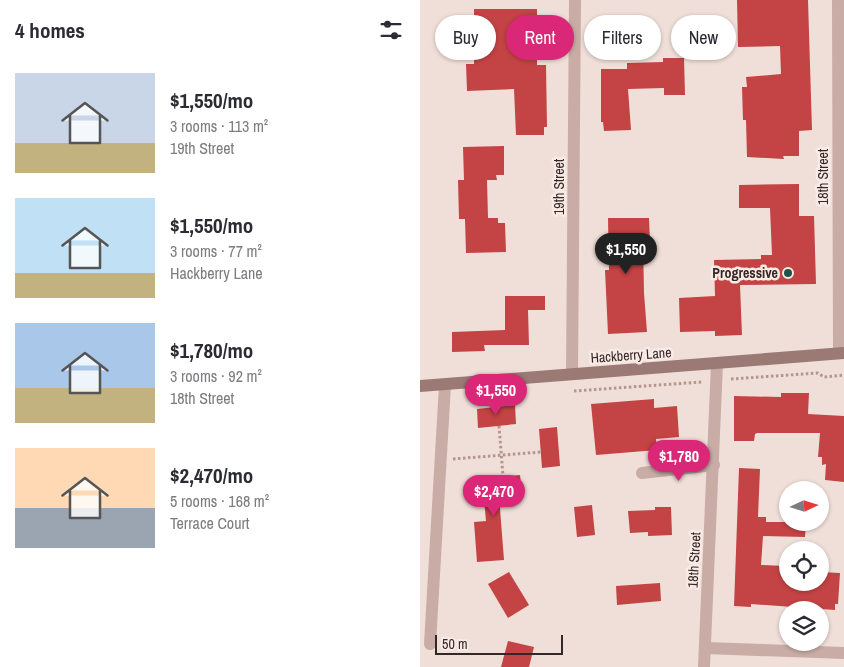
<!DOCTYPE html>
<html lang="en">
<head>
<meta charset="utf-8">
<style>
  :root { --surface:#fff; --page:#f7f7f7; --text:#2b2b33; --muted:#7c7c81; --accent:#db2777 }
  body { margin:0; font-family:"Archivo Narrow",sans-serif; background:var(--page); color:var(--text); height:100vh; display:flex; flex-direction:column; font-size:19px; white-space:nowrap }
  * { box-sizing:border-box; margin:0 }
  p { font-size:16px; color:var(--muted) }
  .icon { flex:none; width:28px; height:28px; fill:none; stroke:currentColor; stroke-width:2; stroke-linecap:round; stroke-linejoin:round }
  .map { position:relative; flex:1; overflow:hidden }
  .side { display:flex; flex-direction:column; background:var(--surface); width:420px }
  .side>* { flex:none }
  .top-card { position:absolute; left:15px; top:15px; width:334px; height:45px; display:flex; gap:10px }
  .needle { width:32px; rotate:86deg }
  .tools { position:absolute; left:359px; top:481px; display:grid; gap:10px }
  .tools a { display:grid; place-items:center; width:50px; height:50px; border-radius:50%; background:var(--surface); box-shadow:0 1px 4px #0004; font-size:25px }
  .scale { position:absolute; left:15px; bottom:12px; width:128px; box-sizing:border-box; padding-left:5px; border:2px solid #342726; border-top:0; font-size:14px; line-height:18px; white-space:nowrap; color:#342726; -webkit-text-stroke:4px #f8eae4; paint-order:stroke }
  .price { position:absolute; translate:-50% -42px; padding:0 11px; border-radius:18px; background:var(--accent); color:#fff; font-size:16px; line-height:32px; filter:drop-shadow(0 1px 2px #0008) }
  .price::after { content:''; position:absolute; left:50%; top:30px; width:15px; height:11px; margin-left:-8px; background:inherit; clip-path:polygon(0 0,100% 0,50% 100%) }
  .price.on { background:#222; color:#fff }
  ul { padding:0; list-style:none }
  li { display:flex; align-items:center; gap:15px; height:125px; padding:0 15px }
  li span { display:grid; place-items:center; flex:none; width:140px; height:100px; border-radius:0px; color:#555 }
  li>.icon { margin-inline-start:auto }
  span .icon { width:60px; height:60px; fill:#fffc; stroke-width:1 }
  li b { font-size:21px }
  h2 { display:flex; justify-content:space-between; align-items:center; height:60px; padding:0 15px; font-size:21px }
  .pill { padding:0 18px; border-radius:22px; background:var(--surface); box-shadow:0 1px 4px #0004; font-size:18px; line-height:45px }
  .pill.on { background:var(--accent); color:#fff }
  main { display:flex; flex:1; min-height:0 }
  .map>svg:first-child { display:block }
  .building { fill:#c44344 }
  .lines { fill:none; stroke-linecap:round; stroke-linejoin:round }
  .path { stroke:#b4968f; stroke-width:3; stroke-dasharray:2.5 2.5; stroke-linecap:butt }
  .minor { stroke:#c8aca5; stroke-width:12 }
  .secondary { stroke:#9b7a76; stroke-width:12 }
  .poi-dot { fill:#1d544a; stroke:#f8eae4; stroke-width:2 }
  .labels { text-anchor:middle; dominant-baseline:central; stroke-width:5; stroke-linejoin:round; paint-order:stroke }
  .street-label { font-size:14px; fill:#342726; stroke:#f8eae4 }
  .poi-label { font-size:14px; font-weight:bold; fill:#342726; stroke:#f8eae4; text-anchor:end }
</style>
</head>
<body>
<main>
<section class="side">
<h2>4 homes<svg class="icon" aria-label="filters" viewBox="0 0 24 24"><path d="M4 7h16M4 17h16"/><circle cx="9" cy="7" r="2"/><circle cx="15" cy="17" r="2"/></svg></h2>
<ul>
<li><span style="background:linear-gradient(#c9d6e8 70%,#c2b280 0)"><svg class="icon" aria-label="home" viewBox="0 0 24 24"><path d="M3 11l9-7 9 7M6 9v11h12V9"/></svg></span><div><b>$1,550/mo</b><p>3 rooms · 113 m²</p><p>19th Street</p></div></li>
<li><span style="background:linear-gradient(#bfe0f5 75%,#c2b280 0)"><svg class="icon" aria-label="home" viewBox="0 0 24 24"><path d="M3 11l9-7 9 7M6 9v11h12V9"/></svg></span><div><b>$1,550/mo</b><p>3 rooms · 77 m²</p><p>Hackberry Lane</p></div></li>
<li><span style="background:linear-gradient(#a9c7e8 65%,#c2b280 0)"><svg class="icon" aria-label="home" viewBox="0 0 24 24"><path d="M3 11l9-7 9 7M6 9v11h12V9"/></svg></span><div><b>$1,780/mo</b><p>3 rooms · 92 m²</p><p>18th Street</p></div></li>
<li><span style="background:linear-gradient(#ffd9b3 60%,#9aa5b1 0)"><svg class="icon" aria-label="home" viewBox="0 0 24 24"><path d="M3 11l9-7 9 7M6 9v11h12V9"/></svg></span><div><b>$2,470/mo</b><p>5 rooms · 168 m²</p><p>Terrace Court</p></div></li>
</ul>
</section>
<div class="map">
<svg width="424" height="667" viewBox="0 0 424 667">
  <rect width="100%" height="100%" fill="#f0dfd8"/>
  <!-- building -->
  <g class="building">
    <polygon points="317,0 388,0 392,130 379,131 379,156 363,156 364,159 327,157 326,120 323,120 322,87 327,87 326,77 361,74 360,46 318,47"/>
    <polygon points="54,9 117,9 117,65 126,65 127,127 124,127 124,135 96,135 94,89 47,91 46,64 54,64"/>
    <polygon points="243,58 264,58 265,95 244,95 244,88 208,89 211,130 184,131 183,122 181,122 181,69 207,69 207,63 243,62"/>
    <polygon points="84,146 84,175 76,175 77,180 67,180 68,218 78,218 78,223 85,223 86,252 46,253 45,219 39,219 38,180 44,180 43,147"/>
    <polygon points="379,184 379,216 394,216 396,284 320,285 322,335 295,336 295,331 260,332 259,298 295,296 294,260 341,259 341,255 352,255 350,208 319,208 319,185"/>
    <polygon points="188,218 229,218 230,241 223,241 224,293 227,332 188,334 185,270 189,270"/>
    <polygon points="85,296 125,296 125,310 108,310 109,345 64,345 65,351 32,352 32,332 85,330"/>
    <polygon points="361,393 389,393 388,414 424,416 424,482 405,480 406,464 402,465 402,457 398,457 400,433 337,433 335,434 334,441 314,441 314,396 361,397"/>
    <polygon points="234,399 234,408 257,406 259,437 236,439 237,450 176,455 171,404"/>
    <polygon points="95,405 96,424 58,428 57,409"/>
    <polygon points="137,427 140,466 122,468 119,429"/>
    <polygon points="319,468 340,469 338,517 346,517 346,522 386,522 385,537 343,536 341,565 367,566 368,582 400,582 400,572 420,573 418,604 415,604 415,610 331,604 331,607 314,606"/>
    <polygon points="100,475 102,493 79,496 84,560 57,562 54,522 66,521 62,478"/>
    <polygon points="172,505 175,535 157,537 154,507"/>
    <polygon points="235,507 251,507 252,535 228,536 228,532 210,533 208,511 235,510"/>
    <polygon points="89,572 109,605 88,618 68,584"/>
    <polygon points="240,583 241,601 197,605 196,586"/>
    <polygon points="88,641 114,647 109,667 81,667"/>
  </g>
  <g class="lines">
    <!-- path -->
    <g class="path">
      <polyline points="311,379 398,373 404,377 424,375"/>
      <polyline points="154,391 282,382"/>
      <polyline points="77,396 77,407"/>
      <polyline points="79,426 83,476"/>
      <polyline points="33,459 121,452"/>
    </g>
    <!-- minor -->
    <g class="minor">
      <polyline points="418,0 419,353"/>
      <polyline points="152,374 155,0"/>
      <polyline points="222,473 294,465"/>
      <polyline points="10,644 25,385"/>
      <polyline points="285,648 424,653"/>
      <polyline points="284,667 297,364"/>
    </g>
    <!-- secondary -->
    <polyline class="secondary" points="0,386 424,353"/>
  </g>
  <!-- markers -->
  <circle class="poi-dot" cx="368" cy="273" r="5"/>
  <g class="labels">
    <!-- street labels -->
    <g class="street-label">
      <text transform="translate(403 177) rotate(-90)">18th Street</text>
      <text transform="translate(139 187) rotate(-90)">19th Street</text>
      <text transform="translate(211 355) rotate(-4)">Hackberry Lane</text>
      <text transform="translate(274 560) rotate(-87)">18th Street</text>
    </g>
    <!-- poi labels -->
    <g class="poi-label">
      <text x="358" y="273">Progressive</text>
    </g>
  </g>
</svg>
<div class="tools">
<a><svg class="needle" viewBox="-14 -14 28 28"><path d="M0-13l5 13h-10z" fill="#e53935"/><path d="M0 13l5-13h-10z" fill="#7c7c81"/></svg></a>
<a><svg class="icon" aria-label="locate" viewBox="0 0 24 24"><circle cx="12" cy="12" r="6"/><path d="M12 2v4M12 18v4M2 12h4M18 12h4"/></svg></a>
<a><svg class="icon" aria-label="layers" viewBox="0 0 24 24"><path d="M12 4l9 5-9 5-9-5zM3 14l9 5 9-5"/></svg></a>
</div>
<div class="scale">50 m</div>
<b class="price on" style="left:206px;top:275px">$1,550</b>
<b class="price" style="left:76px;top:416px">$1,550</b>
<b class="price" style="left:259px;top:482px">$1,780</b>
<b class="price" style="left:74px;top:517px">$2,470</b>
<div class="top-card">
<a class="pill">Buy</a>
<a class="pill on">Rent</a>
<a class="pill">Filters</a>
<a class="pill">New</a>
</div>
</div>
</main>
</body>
</html>
